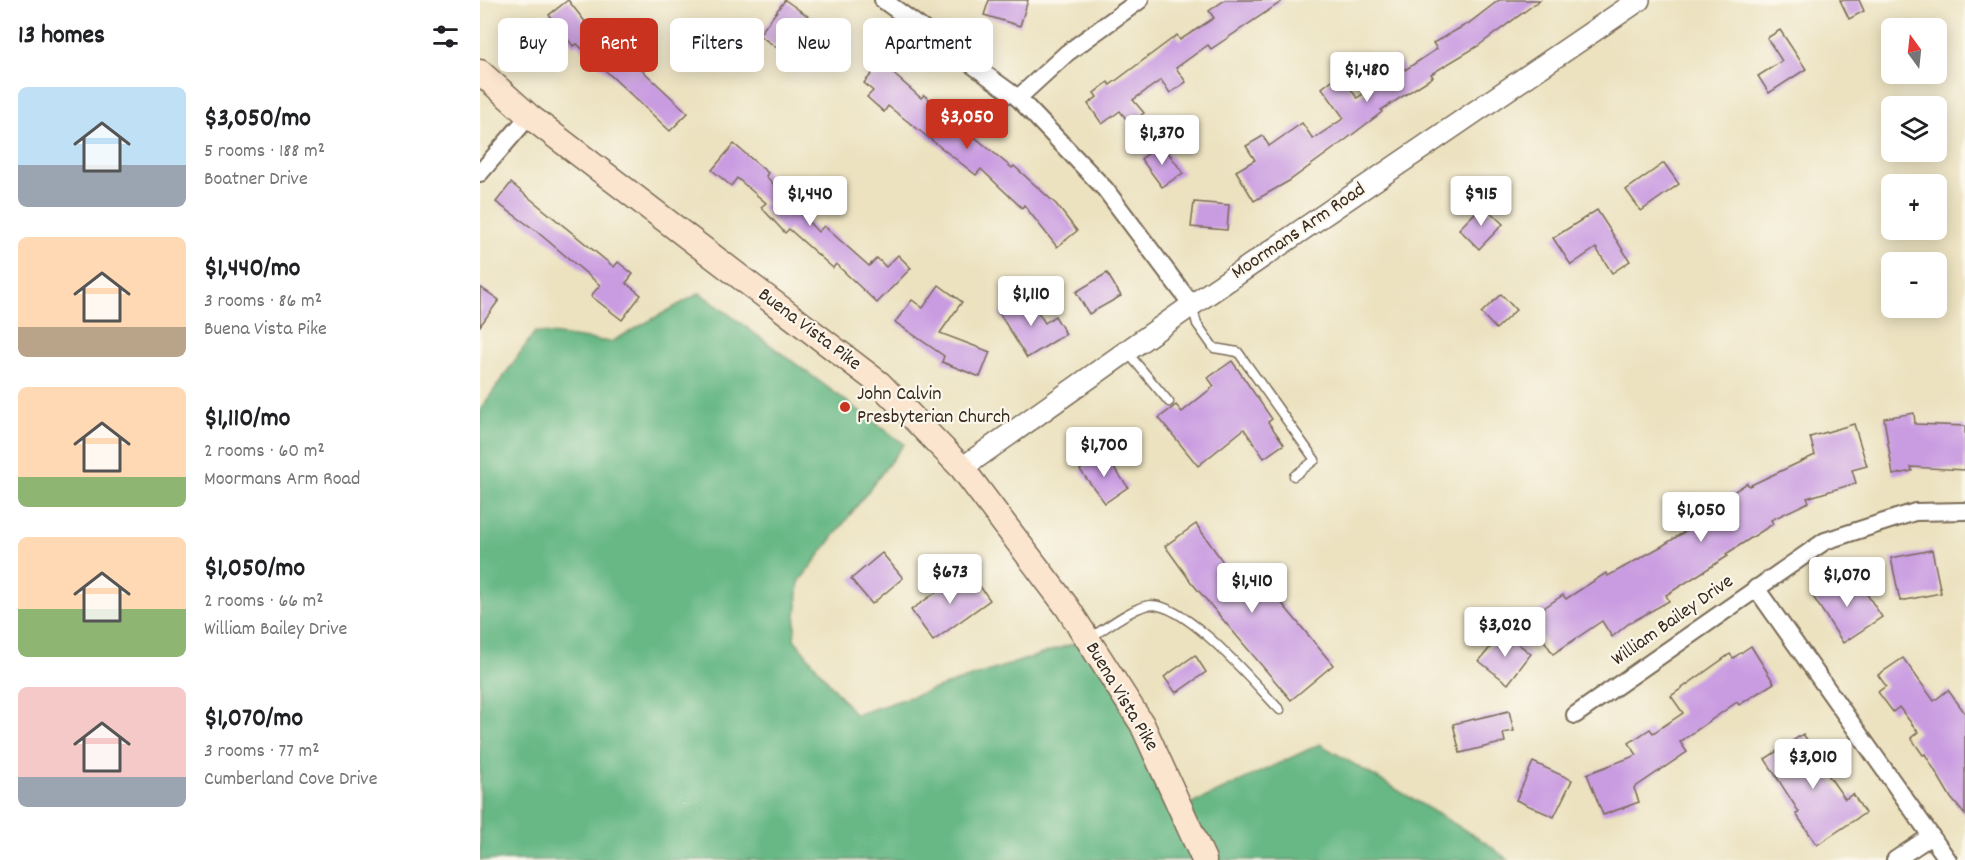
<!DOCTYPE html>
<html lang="en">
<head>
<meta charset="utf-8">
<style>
  :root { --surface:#fff; --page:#f6f6f6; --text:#202124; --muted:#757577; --accent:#c8321e }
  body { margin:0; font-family:Dekko,sans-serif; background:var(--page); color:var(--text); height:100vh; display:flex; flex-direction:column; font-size:22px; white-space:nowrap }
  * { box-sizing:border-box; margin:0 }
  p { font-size:20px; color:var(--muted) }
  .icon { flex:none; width:33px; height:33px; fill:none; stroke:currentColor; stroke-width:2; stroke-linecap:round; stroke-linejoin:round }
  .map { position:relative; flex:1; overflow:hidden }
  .details { display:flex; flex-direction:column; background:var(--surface); width:480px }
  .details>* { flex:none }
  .top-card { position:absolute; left:18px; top:18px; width:570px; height:54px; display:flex; gap:12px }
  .needle { width:39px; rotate:345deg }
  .tools { position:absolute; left:1401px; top:18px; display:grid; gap:12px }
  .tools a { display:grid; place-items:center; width:66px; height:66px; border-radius:9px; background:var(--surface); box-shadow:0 3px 15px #0003; font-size:30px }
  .price { position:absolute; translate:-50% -51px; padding:0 14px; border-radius:6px; background:#fff; color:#222; font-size:20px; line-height:39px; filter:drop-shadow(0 2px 3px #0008) }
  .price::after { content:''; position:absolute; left:50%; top:36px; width:18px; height:14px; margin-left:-9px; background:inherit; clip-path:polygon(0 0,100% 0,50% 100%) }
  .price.active { background:var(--accent); color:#fff }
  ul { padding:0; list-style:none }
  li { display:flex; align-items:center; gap:18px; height:150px; padding:0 18px }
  li span { display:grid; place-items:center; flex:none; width:168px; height:120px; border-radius:9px; color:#555 }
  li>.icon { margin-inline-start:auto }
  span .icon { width:72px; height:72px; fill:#fffc; stroke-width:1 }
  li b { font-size:26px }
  h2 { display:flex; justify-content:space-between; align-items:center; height:72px; padding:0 18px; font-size:26px }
  .chip { padding:0 21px; border-radius:9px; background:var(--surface); box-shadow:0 3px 15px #0003; font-size:21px; line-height:54px }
  .chip.active { background:var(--accent); color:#fff }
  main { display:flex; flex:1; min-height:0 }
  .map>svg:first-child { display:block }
  .forest { fill:#67b885; stroke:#517152; stroke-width:1.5 }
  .building { fill:#c99be1 }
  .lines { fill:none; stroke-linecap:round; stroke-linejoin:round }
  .service-casing { stroke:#796a57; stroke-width:11 }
  .minor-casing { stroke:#796a57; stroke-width:20 }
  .tertiary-casing { stroke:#796a57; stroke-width:24 }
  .secondary-casing { stroke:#796a57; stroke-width:27 }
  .service { stroke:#fff; stroke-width:8 }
  .minor { stroke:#fff; stroke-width:16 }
  .tertiary { stroke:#fff; stroke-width:21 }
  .secondary { stroke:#fbe5cf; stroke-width:24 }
  .poi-dot { fill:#c8321e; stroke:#fbf7ec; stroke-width:2 }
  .labels { text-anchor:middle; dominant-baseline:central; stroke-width:4.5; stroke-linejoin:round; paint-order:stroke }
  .street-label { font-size:20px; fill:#3b2a1e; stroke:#fbf7ec }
  .poi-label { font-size:20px; fill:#3b2a1e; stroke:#fbf7ec; text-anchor:start }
</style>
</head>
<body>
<main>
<section class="details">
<h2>13 homes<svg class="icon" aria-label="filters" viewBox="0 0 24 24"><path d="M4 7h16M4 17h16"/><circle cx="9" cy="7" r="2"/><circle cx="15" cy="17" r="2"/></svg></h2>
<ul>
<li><span style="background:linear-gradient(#bfe0f5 65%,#9aa5b1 0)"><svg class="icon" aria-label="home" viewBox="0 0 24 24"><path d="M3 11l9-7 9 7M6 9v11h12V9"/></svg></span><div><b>$3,050/mo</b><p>5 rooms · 188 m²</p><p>Boatner Drive</p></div></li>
<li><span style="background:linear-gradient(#ffd9b3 75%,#b9a48a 0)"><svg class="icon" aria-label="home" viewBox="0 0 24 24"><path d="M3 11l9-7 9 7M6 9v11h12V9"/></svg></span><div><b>$1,440/mo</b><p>3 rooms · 86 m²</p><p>Buena Vista Pike</p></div></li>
<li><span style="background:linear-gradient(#ffd9b3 75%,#8fb573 0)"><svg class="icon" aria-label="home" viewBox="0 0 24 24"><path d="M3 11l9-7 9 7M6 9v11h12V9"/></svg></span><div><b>$1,110/mo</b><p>2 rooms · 60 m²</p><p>Moormans Arm Road</p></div></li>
<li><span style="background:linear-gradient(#ffd9b3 60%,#8fb573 0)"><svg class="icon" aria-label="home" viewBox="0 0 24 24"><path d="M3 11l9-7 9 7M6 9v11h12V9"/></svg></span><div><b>$1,050/mo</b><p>2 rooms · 66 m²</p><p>William Bailey Drive</p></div></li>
<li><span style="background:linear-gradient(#f6c9c9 75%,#9aa5b1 0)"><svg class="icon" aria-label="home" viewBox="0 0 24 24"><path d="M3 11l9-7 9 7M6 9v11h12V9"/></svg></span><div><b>$1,070/mo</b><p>3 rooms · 77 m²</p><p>Cumberland Cove Drive</p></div></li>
</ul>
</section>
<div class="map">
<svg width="1485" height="860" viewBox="0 0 1485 860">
  <rect width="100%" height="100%" fill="#fbf7ec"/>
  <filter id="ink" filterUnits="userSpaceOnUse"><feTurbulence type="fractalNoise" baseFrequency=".0167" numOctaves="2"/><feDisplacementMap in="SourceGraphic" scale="12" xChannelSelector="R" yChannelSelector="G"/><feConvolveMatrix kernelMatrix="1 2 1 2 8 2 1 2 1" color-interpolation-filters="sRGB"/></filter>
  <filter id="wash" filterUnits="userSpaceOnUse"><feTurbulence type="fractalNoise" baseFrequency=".008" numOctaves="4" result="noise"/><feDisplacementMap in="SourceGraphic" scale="24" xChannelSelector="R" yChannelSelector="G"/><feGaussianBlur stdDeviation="1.35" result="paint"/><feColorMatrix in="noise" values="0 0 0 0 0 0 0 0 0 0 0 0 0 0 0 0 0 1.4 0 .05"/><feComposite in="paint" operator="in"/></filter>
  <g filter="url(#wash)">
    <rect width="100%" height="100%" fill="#ece2c0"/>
    <!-- forest -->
    <polygon class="forest" points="220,293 424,444 319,582 314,639 375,715 608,639 701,809 840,744 1005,842 1028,860 0,860 0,410 55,332 131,342"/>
    <g id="blocks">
      <!-- building -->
      <g class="building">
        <polygon points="88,0 128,51 134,44 208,113 190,131 97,44 93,46 69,15"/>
        <polygon points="305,0 372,47 356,68 311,35 300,50 279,35"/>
        <polygon points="509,0 548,0 540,26 504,15"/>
        <polygon points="745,0 804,0 731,49 728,45 696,68 706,82 690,93 681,80 653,100 664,113 650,124 640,111 622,124 608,104 617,97 614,93 628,82 630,85 697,35 700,40 734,18 729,11"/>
        <polygon points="1019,0 1060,0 998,46 951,74 953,77 901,110 902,112 860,144 809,181 774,201 756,171 775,160 766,146 783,136 789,146 822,123 833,139 864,118 842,88 860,74 877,98 903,80 896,70 916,56 925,70 957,49 953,43 989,23"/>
        <polygon points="1360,0 1379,0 1384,11 1369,19"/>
        <polygon points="1300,30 1326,69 1289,93 1278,76 1302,61 1287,38"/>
        <polygon points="401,63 441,98 444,95 532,168 534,166 576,204 597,231 577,247 544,205 542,208 501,169 496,175 408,106 404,112 387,97 393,91 384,83"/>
        <polygon points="254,144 288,173 286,176 338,232 344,226 389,266 397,258 406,267 418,255 431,268 397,303 356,264 353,268 309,229 305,233 281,207 286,203 257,178 251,186 232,170"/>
        <polygon points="682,144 703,173 682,187 661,159"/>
        <polygon points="1184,163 1199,184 1161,211 1146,190"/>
        <polygon points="31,183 134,267 138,262 153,274 146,283 161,295 142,320 111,296 120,285 55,230 16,202"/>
        <polygon points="714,202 749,205 747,230 711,227"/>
        <polygon points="1003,205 1023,224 999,249 979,229"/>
        <polygon points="1117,210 1150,261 1132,273 1116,248 1091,265 1073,238"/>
        <polygon points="627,273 641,296 609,314 596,292"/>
        <polygon points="459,285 482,302 460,333 510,352 500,377 462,362 464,356 415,322 432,300 443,308"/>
        <polygon points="0,287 19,300 0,326"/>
        <polygon points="1021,294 1036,310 1016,329 1001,313"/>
        <polygon points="547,295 565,323 575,316 586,334 547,358 519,313"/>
        <polygon points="752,361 792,419 788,422 804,444 784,458 764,429 718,466 679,418 696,405 702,412 734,386 728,378"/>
        <polygon points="1434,413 1435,424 1485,426 1485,470 1431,467 1432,471 1413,475 1404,418"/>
        <polygon points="1374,424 1387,466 1372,470 1376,483 1327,498 1329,502 1291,520 1293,524 1246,554 1248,556 1186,595 1189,601 1148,624 1132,637 1122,621 1073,654 1049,618 1083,595 1086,599 1126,573 1128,576 1182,546 1233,514 1229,508 1267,483 1269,486 1335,455 1330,437"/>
        <polygon points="623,453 648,487 625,503 600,470"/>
        <polygon points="716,524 755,579 771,566 853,665 811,700 711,582 685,546"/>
        <polygon points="1452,550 1461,593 1420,601 1411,558"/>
        <polygon points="402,553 423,578 392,604 371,579"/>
        <polygon points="488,570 510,600 453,641 431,610"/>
        <polygon points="1357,579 1363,589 1377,579 1402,617 1363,643 1332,595"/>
        <polygon points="1023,632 1051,654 1028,684 999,661"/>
        <polygon points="1271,646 1294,683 1259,705 1257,702 1200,742 1207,752 1154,788 1159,802 1123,815 1107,774 1157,755 1149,743 1170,729 1173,733 1203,713 1191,696 1250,654 1253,658"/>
        <polygon points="715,655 726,672 696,693 684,677"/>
        <polygon points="1423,658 1454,701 1468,690 1485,713 1485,815 1471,798 1445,754 1443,755 1431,738 1438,732 1419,707 1413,712 1398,692 1406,686 1398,675"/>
        <polygon points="1029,711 1034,731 1023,733 1025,742 980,753 973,724"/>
        <polygon points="1323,734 1336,753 1341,750 1353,768 1346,772 1365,799 1373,794 1385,813 1337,845 1316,814 1319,812 1285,759"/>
        <polygon points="1053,762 1092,780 1074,817 1036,800"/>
      </g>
    </g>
  </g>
  <g filter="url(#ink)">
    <use href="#blocks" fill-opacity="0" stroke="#796a57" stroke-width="1.5"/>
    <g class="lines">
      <defs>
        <g id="service">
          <polyline points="712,306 717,324 734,348 758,352 835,460 814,476"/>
          <polyline points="647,352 689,402"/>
          <path d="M610 638C624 629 656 605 671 605 709 605 773 682 800 710"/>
        </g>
        <g id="minor">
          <polyline points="403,0 538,98 625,189 712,305"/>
          <polyline points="538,98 587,53 660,0"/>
          <polyline points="0,173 49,116"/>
          <polyline points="1276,588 1468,860"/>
          <polyline points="1095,715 1345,541 1435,512 1485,511"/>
          <polyline points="1415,860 1451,836"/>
        </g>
        <polyline id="tertiary" points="482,468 712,305 1159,0"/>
        <polyline id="secondary" points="0,72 49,116 399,383 482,468 587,607 662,724 724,860"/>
      </defs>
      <!-- service casing -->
      <use href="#service" class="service-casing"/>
      <!-- minor casing -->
      <use href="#minor" class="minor-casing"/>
      <!-- tertiary casing -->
      <use href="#tertiary" class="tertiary-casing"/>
      <!-- secondary casing -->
      <use href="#secondary" class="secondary-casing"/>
      <!-- service -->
      <use href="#service" class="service"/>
      <!-- minor -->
      <use href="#minor" class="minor"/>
      <!-- tertiary -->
      <use href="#tertiary" class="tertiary"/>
      <!-- secondary -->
      <use href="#secondary" class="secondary"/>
    </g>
  </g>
  <!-- markers -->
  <circle class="poi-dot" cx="365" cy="407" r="6"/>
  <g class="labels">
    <!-- street labels -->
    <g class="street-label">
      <text transform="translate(819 232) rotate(-34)">Moormans Arm Road</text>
      <text transform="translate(329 330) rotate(37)">Buena Vista Pike</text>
      <text transform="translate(1193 621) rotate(-35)">William Bailey Drive</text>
      <text transform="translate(641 697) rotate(59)">Buena Vista Pike</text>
    </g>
    <!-- poi labels -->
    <g class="poi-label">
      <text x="377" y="395">John Calvin<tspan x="377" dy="23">Presbyterian Church</tspan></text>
    </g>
  </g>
</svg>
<div class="tools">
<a><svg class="needle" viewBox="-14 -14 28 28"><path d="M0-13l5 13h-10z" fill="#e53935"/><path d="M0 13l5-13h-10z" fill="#757577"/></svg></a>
<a><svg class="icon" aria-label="layers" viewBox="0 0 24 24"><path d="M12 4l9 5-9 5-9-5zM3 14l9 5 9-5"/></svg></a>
<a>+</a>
<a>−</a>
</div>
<b class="price" style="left:887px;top:103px">$1,480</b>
<b class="price active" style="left:487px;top:150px">$3,050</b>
<b class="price" style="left:682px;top:166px">$1,370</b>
<b class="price" style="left:330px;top:227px">$1,440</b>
<b class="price" style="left:1001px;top:227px">$915</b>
<b class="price" style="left:551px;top:327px">$1,110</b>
<b class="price" style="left:624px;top:478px">$1,700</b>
<b class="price" style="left:1221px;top:543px">$1,050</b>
<b class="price" style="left:470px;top:605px">$673</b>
<b class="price" style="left:1367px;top:608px">$1,070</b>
<b class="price" style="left:772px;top:614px">$1,410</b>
<b class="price" style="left:1025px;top:658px">$3,020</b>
<b class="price" style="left:1333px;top:790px">$3,010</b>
<div class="top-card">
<a class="chip">Buy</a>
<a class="chip active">Rent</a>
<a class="chip">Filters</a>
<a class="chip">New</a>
<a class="chip">Apartment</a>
</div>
</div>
</main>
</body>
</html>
